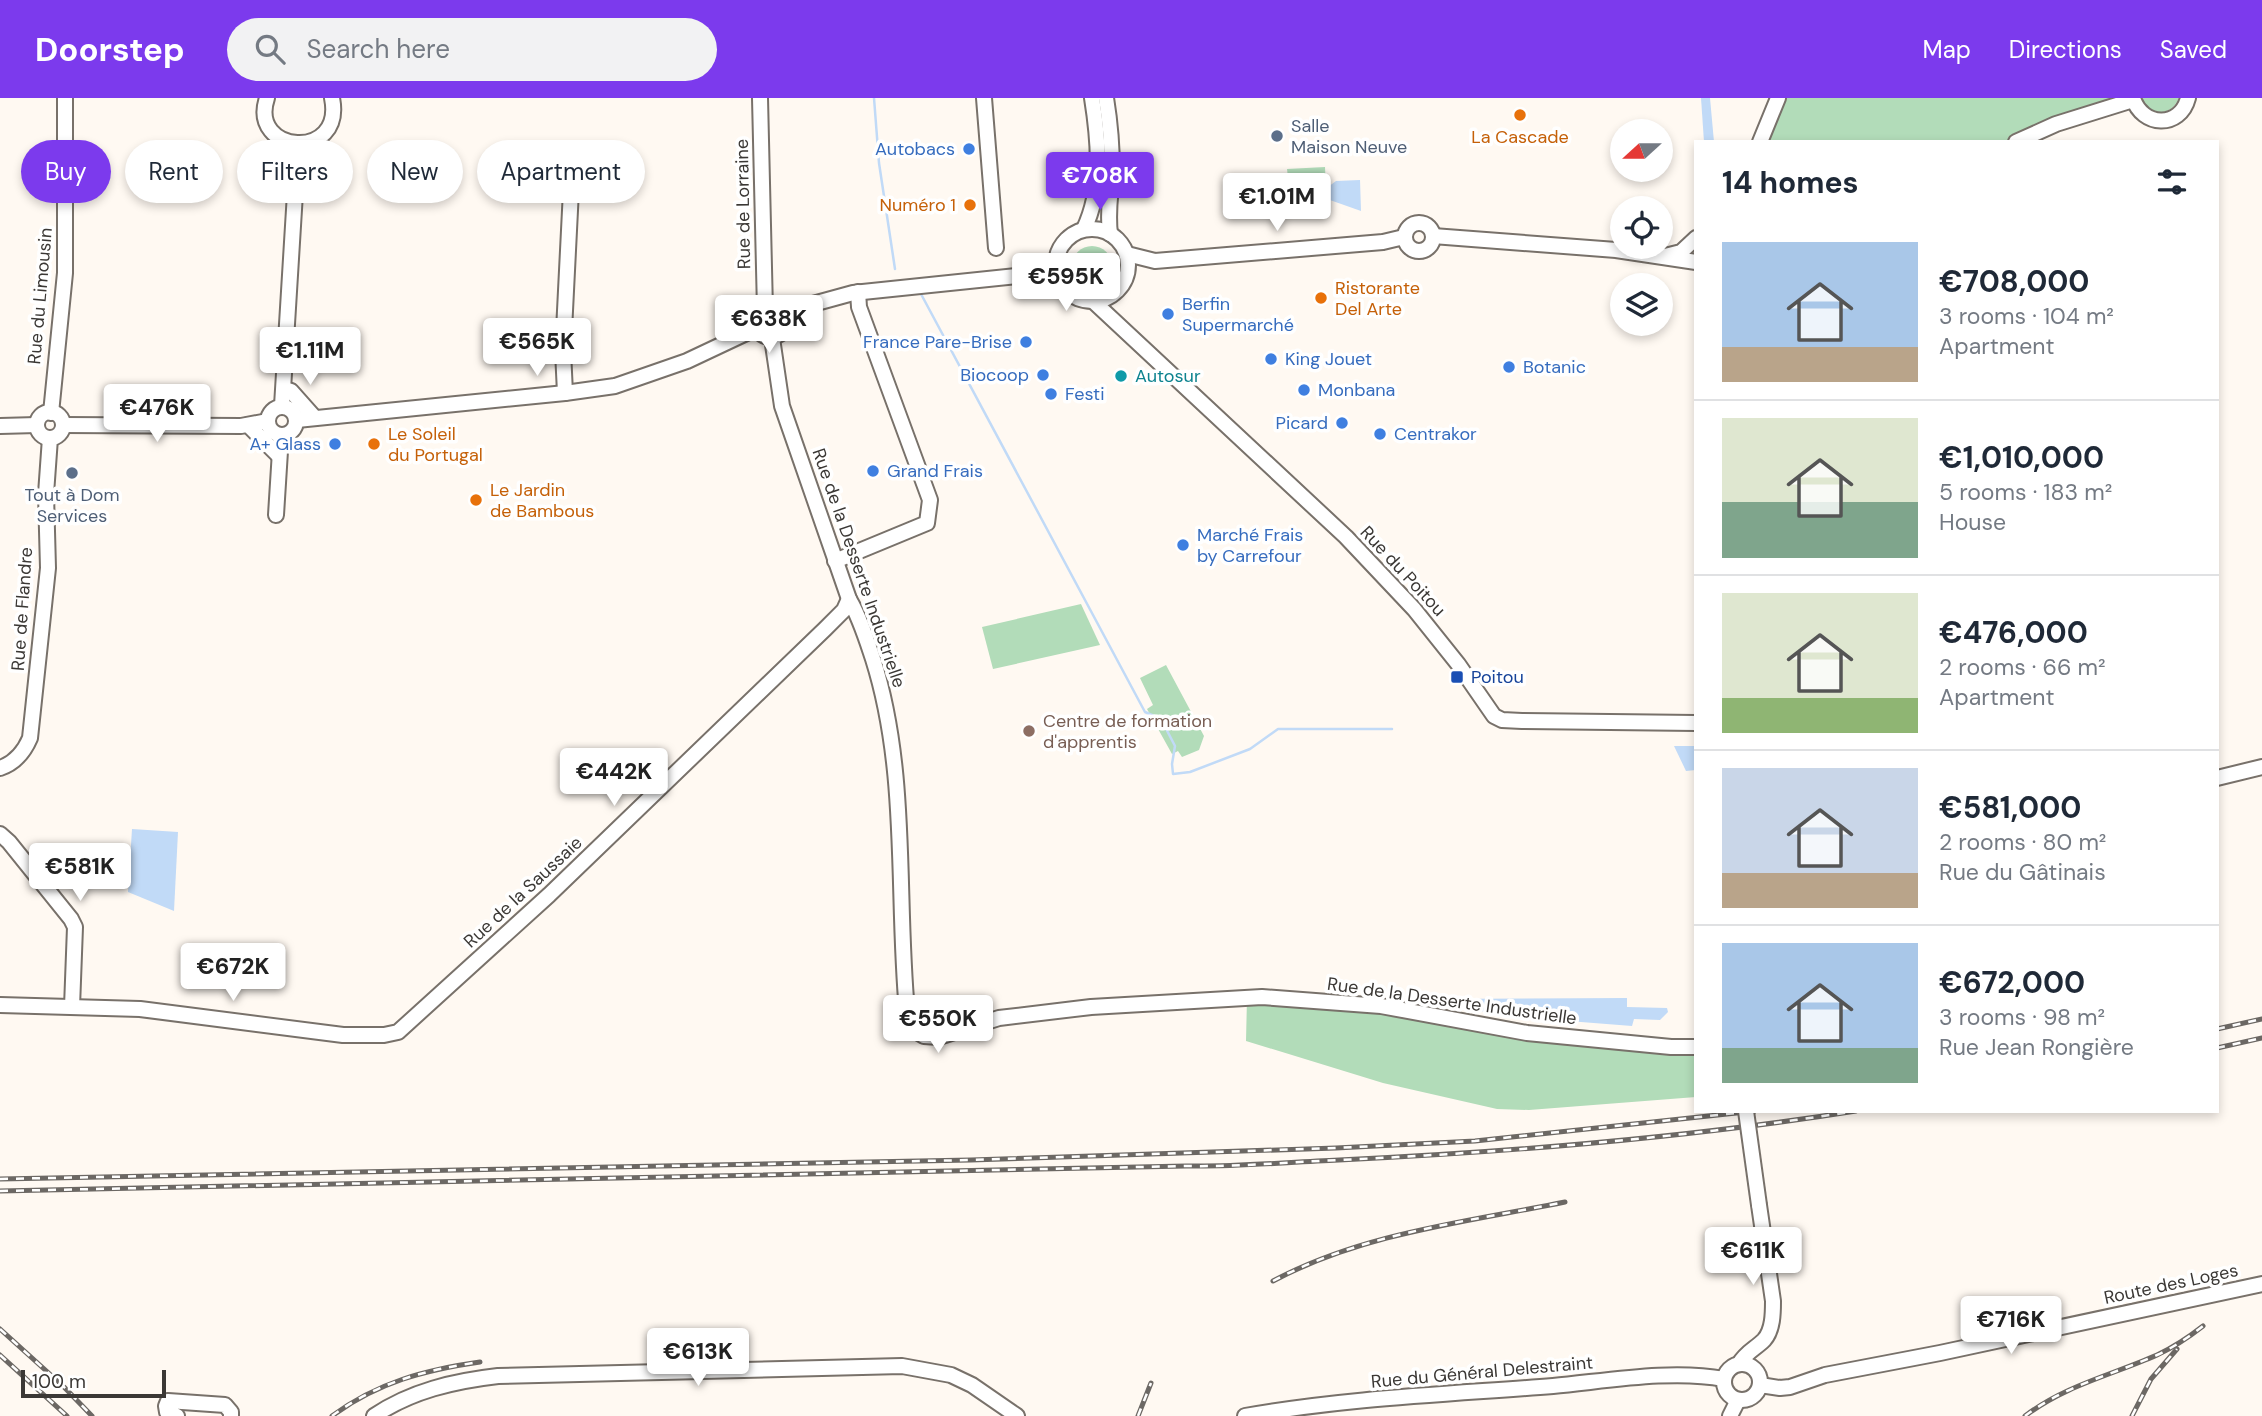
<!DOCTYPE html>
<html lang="en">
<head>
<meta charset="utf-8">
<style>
  :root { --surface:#fff; --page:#f2f2f3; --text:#1f2937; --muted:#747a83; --line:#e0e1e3; --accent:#7c3aed }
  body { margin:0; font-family:"DM Sans",sans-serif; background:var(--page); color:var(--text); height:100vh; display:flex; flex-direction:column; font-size:26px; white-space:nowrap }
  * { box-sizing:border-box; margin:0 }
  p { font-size:23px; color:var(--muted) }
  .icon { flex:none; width:38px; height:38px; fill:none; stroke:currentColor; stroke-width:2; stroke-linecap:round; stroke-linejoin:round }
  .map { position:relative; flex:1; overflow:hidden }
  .details { position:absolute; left:1694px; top:42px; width:525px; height:973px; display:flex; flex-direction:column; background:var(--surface); border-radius:0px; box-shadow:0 4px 10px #0003 }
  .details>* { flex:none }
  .top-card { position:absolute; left:21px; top:42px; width:665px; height:63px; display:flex; gap:14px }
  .needle { width:46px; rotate:249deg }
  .controls { position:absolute; left:1610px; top:21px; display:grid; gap:14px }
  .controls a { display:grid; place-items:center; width:63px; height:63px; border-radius:50%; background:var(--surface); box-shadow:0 4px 10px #0003; font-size:35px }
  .scale { position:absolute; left:21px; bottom:18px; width:145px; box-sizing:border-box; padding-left:7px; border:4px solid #3b3835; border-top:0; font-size:19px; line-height:24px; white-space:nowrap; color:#3b3835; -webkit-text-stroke:5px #fff; paint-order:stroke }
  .price { position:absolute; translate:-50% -60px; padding:0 16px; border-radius:7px; background:#fff; color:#222; font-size:23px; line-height:46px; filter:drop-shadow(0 2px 4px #0008) }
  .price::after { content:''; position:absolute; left:50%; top:42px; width:21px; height:16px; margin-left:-10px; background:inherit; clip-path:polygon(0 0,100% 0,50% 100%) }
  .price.selected { background:var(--accent); color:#fff }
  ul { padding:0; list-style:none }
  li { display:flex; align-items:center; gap:21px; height:175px; padding:0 28px }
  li+li { border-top:2px solid var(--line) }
  li span { display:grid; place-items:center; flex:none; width:196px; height:140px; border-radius:0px; color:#555 }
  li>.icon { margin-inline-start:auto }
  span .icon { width:84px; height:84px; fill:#fffc; stroke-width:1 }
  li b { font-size:30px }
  h2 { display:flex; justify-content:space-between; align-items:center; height:84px; padding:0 28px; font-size:30px }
  .tag { padding:0 24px; border-radius:32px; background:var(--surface); box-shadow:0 4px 10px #0003; font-size:24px; line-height:63px }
  .tag.selected { background:var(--accent); color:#fff }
  header { display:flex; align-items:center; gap:42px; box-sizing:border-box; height:98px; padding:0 35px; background:var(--accent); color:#fff }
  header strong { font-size:33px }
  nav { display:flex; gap:38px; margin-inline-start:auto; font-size:24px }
  .search { width:490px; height:63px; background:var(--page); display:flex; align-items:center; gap:18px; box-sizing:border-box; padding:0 24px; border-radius:38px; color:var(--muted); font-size:26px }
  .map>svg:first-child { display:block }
  .green { fill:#b2dcb9 }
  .water { fill:#c1daf7 }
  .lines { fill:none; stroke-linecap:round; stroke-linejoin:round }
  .stream { stroke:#c1daf7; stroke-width:2.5 }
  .minor-casing { stroke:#78716a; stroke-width:18 }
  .minor { stroke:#fff; stroke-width:14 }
  .rail-casing { stroke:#6c6864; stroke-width:5 }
  .rail { stroke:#fff; stroke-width:2.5; stroke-dasharray:8; stroke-linecap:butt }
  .minor-bridge-casing { stroke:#78716a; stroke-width:18; stroke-linecap:butt }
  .minor-bridge { stroke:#fff; stroke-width:14 }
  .food-dot { fill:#e8710a; stroke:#fff; stroke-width:2.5 }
  .service-dot { fill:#5c6f8a; stroke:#fff; stroke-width:2.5 }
  .shop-dot { fill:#3f7fe0; stroke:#fff; stroke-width:2.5 }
  .culture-dot { fill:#0f9aa8; stroke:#fff; stroke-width:2.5 }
  .transit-dot { fill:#1a4fb4; stroke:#fff; stroke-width:2.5 }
  .education-dot { fill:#8d6e63; stroke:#fff; stroke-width:2.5 }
  .labels { text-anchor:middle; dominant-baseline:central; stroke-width:7; stroke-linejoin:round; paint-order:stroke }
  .service-label { font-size:18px; fill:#4e5e75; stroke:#fff; text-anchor:start }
  .food-label { font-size:18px; fill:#c56008; stroke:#fff; text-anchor:start }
  .shop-label { font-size:18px; fill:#366cbe; stroke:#fff; text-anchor:start }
  .street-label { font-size:18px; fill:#3b3835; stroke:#fff }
  .culture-label { font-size:18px; fill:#0d838f; stroke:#fff; text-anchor:start }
  .transit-label { font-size:18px; fill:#164399; stroke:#fff; text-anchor:start }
  .education-label { font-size:18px; fill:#785e54; stroke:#fff; text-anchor:start }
</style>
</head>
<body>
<header>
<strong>Doorstep</strong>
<div class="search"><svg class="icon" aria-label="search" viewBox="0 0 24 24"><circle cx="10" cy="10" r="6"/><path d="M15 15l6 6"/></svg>Search here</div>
<nav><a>Map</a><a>Directions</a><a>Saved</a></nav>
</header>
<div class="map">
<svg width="2262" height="1318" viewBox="0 0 2262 1318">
  <rect width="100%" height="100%" fill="#fff9f2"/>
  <!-- green -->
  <g class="green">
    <polygon points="1781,0 2131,0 2011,44 1762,44"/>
    <path d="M2142 0H2179C2171 19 2150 19 2142 0Z"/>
    <polygon points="1325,69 1326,91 1324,93 1290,97 1287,71"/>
    <circle cx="1092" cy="168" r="20"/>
    <polygon points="1081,506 1100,547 993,571 982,529"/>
    <polygon points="1166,567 1204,638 1199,652 1182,659 1178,653 1172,656 1147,611 1153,607 1140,580"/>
    <polygon points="1262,899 1527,934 1696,948 1696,999 1529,1012 1497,1011 1383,985 1246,943 1247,900"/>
  </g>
  <!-- water -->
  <g class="water">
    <polygon points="1701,0 1710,0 1714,44 1704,44"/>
    <polygon points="1360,82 1361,113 1327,101 1328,89 1336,83"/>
    <polygon points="1674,648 1696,648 1696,672 1686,673"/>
    <polygon points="132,731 178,734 174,813 128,794"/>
    <polygon points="1627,900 1627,909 1667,910 1668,914 1660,922 1634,921 1632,928 1530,920 1431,906 1431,901"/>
  </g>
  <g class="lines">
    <!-- stream -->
    <g class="stream">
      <polyline points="874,0 879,65 895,171"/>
      <polyline points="921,196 1145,614 1161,621 1175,648 1172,666 1173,676 1190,674 1250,651 1278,631 1392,631"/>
    </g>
    <defs>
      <g id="minor">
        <path d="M267 0C248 56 345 64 332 0"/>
        <polyline points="760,0 765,212"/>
        <polyline points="984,0 996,150"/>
        <path d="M1106 0C1110 24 1112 49 1112 74 1111 96 1107 112 1110 136"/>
        <path d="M2133 0C2142 29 2180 31 2188 0"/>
        <polyline points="1760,44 1778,0"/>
        <polyline points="2016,44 2056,26 2133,2"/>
        <circle cx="1419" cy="139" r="14"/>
        <circle cx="1092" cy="167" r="36"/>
        <path d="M1084 131C1103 91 1099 44 1092 0"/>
        <polyline points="1433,138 1616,152 1696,164"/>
        <polyline points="1127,156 1155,163 1383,144 1404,139"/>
        <polyline points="1665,158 1681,154 1696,140"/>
        <polyline points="1094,204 1346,439 1414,511 1458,566 1494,618 1502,622 1522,623 1696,625"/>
        <polyline points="780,215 853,195 1036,176 1056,161"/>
        <path d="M784 231V220L776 212H765L757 219C754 231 760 238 772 240L780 236 813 209"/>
        <path d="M772 240 782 308 849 501C860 520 866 540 873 561 909 675 896 796 907 913L911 925 919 935 924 938 939 939 999 920 1091 909 1262 899 1381 908 1527 935 1671 949H1696"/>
        <polyline points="284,291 291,293 315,320"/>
        <polyline points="565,295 563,253 572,72"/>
        <polyline points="282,308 298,46"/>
        <circle cx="282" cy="323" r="14"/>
        <circle cx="50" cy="327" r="13"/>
        <polyline points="51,315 65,175 65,0"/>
        <polyline points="297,322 565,295 615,288 687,263 757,230"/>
        <polyline points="63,327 241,328 268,323"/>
        <polyline points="248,327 279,358"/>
        <polyline points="0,328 37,327"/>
        <polyline points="276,417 281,337"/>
        <polyline points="835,463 927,425 930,402 859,209 858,194"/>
        <path d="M0 670C15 665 24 654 30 640L48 470 46 396 50 340"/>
        <polyline points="2217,680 2262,669"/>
        <polyline points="0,736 9,744 71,821 75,829 72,909"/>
        <polyline points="0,907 140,911 343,937 384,937 398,934 549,797 825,531 844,512 849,501"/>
        <circle cx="1742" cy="1284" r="18"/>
        <path d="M1739 1266C1746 1254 1755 1251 1764 1242 1773 1232 1773 1215 1773 1203L1759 1107"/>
        <polyline points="1760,1287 1780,1290 1790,1289 1825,1277 1940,1255 2262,1186"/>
        <polyline points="177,1318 167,1314 166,1308 168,1303 225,1307 231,1314 231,1318"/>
        <path d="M374 1318C411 1293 454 1283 498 1278L902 1268 951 1277 972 1287 1017 1318"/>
        <path d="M1245 1318C1346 1300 1451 1296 1553 1288 1607 1283 1671 1271 1724 1281"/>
        <polyline points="1730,1318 1738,1302"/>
      </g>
    </defs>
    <!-- minor casing -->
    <use href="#minor" class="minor-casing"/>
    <!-- minor -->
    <use href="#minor" class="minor"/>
    <defs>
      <g id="rail">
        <polyline points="2217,931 2262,921"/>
        <polyline points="2217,950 2262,940"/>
        <polyline points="0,1081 971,1062 1336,1050 1475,1043 1755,1013"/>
        <path d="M0 1093 1186 1068C1239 1069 1287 1064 1339 1062 1512 1054 1685 1040 1856 1013"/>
        <path d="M1273 1183C1363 1135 1466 1124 1565 1104"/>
        <polyline points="0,1231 64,1289 92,1318"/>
        <polyline points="0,1257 67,1318"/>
        <path d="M332 1318C378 1284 425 1272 480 1264"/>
        <polyline points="1138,1318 1151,1285"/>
        <path d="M2025 1318C2066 1287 2112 1277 2157 1257 2174 1249 2189 1239 2203 1228"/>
        <polyline points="2132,1318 2151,1281 2177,1251"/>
      </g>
    </defs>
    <!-- rail casing -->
    <use href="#rail" class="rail-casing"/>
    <!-- rail -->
    <use href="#rail" class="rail"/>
    <defs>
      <polyline id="minor-bridge" points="1746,1013 1759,1107"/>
    </defs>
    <!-- minor-bridge casing -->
    <use href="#minor-bridge" class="minor-bridge-casing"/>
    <!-- minor-bridge -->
    <use href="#minor-bridge" class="minor-bridge"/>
  </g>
  <!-- markers -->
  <g class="food-dot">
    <circle cx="1520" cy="17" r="7"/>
    <circle cx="970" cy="107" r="7"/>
    <circle cx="1321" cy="200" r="7"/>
    <circle cx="374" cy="346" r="7"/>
    <circle cx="476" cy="402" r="7"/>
  </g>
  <g class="service-dot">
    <circle cx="1277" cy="38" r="7"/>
    <circle cx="72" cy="375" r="7"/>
  </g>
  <g class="shop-dot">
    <circle cx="969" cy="51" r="7"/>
    <circle cx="1168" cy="216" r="7"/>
    <circle cx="1026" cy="244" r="7"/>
    <circle cx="1271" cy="261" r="7"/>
    <circle cx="1509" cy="269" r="7"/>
    <circle cx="1043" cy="277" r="7"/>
    <circle cx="1304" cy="292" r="7"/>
    <circle cx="1051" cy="296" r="7"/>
    <circle cx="1342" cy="325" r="7"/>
    <circle cx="1380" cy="336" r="7"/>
    <circle cx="335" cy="346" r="7"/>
    <circle cx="873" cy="373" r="7"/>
    <circle cx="1183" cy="447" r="7"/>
  </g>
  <circle class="culture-dot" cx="1121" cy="278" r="7"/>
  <rect class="transit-dot" x="1450" y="572" width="14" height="14" rx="3.5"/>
  <circle class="education-dot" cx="1029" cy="633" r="7"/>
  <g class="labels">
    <!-- service labels -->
    <g class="service-label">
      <text x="1291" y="28">Salle<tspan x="1291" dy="21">Maison Neuve</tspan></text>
      <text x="72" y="397" text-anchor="middle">Tout à Dom<tspan x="72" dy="21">Services</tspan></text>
    </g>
    <!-- food labels -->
    <g class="food-label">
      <text x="1520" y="39" text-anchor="middle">La Cascade</text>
      <text x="956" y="107" text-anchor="end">Numéro 1</text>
      <text x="1335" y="190">Ristorante<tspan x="1335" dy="21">Del Arte</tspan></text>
      <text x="388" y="336">Le Soleil<tspan x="388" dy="21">du Portugal</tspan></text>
      <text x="490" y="392">Le Jardin<tspan x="490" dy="21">de Bambous</tspan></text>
    </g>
    <!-- shop labels -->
    <g class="shop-label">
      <text x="955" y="51" text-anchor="end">Autobacs</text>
      <text x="1182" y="206">Berfin<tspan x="1182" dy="21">Supermarché</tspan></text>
      <text x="1012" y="244" text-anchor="end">France Pare-Brise</text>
      <text x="1285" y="261">King Jouet</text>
      <text x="1523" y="269">Botanic</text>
      <text x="1029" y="277" text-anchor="end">Biocoop</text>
      <text x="1318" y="292">Monbana</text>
      <text x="1065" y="296">Festi</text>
      <text x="1328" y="325" text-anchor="end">Picard</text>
      <text x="1394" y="336">Centrakor</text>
      <text x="321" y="346" text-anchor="end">A+ Glass</text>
      <text x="887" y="373">Grand Frais</text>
      <text x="1197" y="437">Marché Frais<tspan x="1197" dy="21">by Carrefour</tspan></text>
    </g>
    <!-- street labels -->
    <g class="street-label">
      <text transform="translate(743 106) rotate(-91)">Rue de Lorraine</text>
      <text transform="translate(40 198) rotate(-85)">Rue du Limousin</text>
      <text transform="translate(859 470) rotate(71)">Rue de la Desserte Industrielle</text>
      <text transform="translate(1403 473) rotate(47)">Rue du Poitou</text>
      <text transform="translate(22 511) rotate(-86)">Rue de Flandre</text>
      <text transform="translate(523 794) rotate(-43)">Rue de la Saussaie</text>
      <text transform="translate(1452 903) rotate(8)">Rue de la Desserte Industrielle</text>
      <text transform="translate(2171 1186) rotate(-12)">Route des Loges</text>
      <text transform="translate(1482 1274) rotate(-5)">Rue du Général Delestraint</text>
    </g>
    <!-- culture labels -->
    <g class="culture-label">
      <text x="1135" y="278">Autosur</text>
    </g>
    <!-- transit labels -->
    <g class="transit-label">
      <text x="1471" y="579">Poitou</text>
    </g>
    <!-- education labels -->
    <g class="education-label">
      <text x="1043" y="623">Centre de formation<tspan x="1043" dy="21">d'apprentis</tspan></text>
    </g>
  </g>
</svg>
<div class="controls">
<a><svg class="needle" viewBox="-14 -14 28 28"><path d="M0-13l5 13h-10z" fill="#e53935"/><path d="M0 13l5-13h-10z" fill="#747a83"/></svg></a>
<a><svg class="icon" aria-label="locate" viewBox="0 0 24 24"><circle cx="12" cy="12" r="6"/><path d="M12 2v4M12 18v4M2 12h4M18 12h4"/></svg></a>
<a><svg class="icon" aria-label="layers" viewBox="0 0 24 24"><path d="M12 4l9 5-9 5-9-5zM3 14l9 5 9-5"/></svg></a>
</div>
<div class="scale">100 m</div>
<b class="price selected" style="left:1100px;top:114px">€708K</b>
<b class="price" style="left:1277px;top:135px">€1.01M</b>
<b class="price" style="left:1066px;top:215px">€595K</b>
<b class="price" style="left:769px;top:257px">€638K</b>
<b class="price" style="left:537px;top:280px">€565K</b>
<b class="price" style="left:310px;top:289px">€1.11M</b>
<b class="price" style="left:157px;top:346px">€476K</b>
<b class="price" style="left:614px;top:710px">€442K</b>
<b class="price" style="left:80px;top:805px">€581K</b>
<b class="price" style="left:233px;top:905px">€672K</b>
<b class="price" style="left:938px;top:957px">€550K</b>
<b class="price" style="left:1753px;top:1189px">€611K</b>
<b class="price" style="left:2011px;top:1258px">€716K</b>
<b class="price" style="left:698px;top:1290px">€613K</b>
<div class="top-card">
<a class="tag selected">Buy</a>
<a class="tag">Rent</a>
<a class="tag">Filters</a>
<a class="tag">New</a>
<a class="tag">Apartment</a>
</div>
<section class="details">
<h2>14 homes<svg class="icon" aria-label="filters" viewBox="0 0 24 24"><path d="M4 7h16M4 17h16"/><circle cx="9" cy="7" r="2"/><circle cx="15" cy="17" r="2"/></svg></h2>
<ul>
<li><span style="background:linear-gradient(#a9c7e8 75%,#b9a48a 0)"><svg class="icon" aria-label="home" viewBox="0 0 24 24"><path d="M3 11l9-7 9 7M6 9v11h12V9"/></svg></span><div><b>€708,000</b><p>3 rooms · 104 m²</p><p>Apartment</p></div></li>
<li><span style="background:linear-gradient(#dfe7d0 60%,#7fa58c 0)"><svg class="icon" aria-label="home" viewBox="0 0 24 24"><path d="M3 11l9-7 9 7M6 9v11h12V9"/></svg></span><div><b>€1,010,000</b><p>5 rooms · 183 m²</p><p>House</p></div></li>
<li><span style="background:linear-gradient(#dfe7d0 75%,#8fb573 0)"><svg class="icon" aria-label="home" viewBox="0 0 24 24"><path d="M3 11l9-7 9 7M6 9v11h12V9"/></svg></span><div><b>€476,000</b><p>2 rooms · 66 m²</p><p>Apartment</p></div></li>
<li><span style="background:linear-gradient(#c9d6e8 75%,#b9a48a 0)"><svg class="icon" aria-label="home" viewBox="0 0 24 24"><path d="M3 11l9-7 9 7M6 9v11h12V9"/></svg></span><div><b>€581,000</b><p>2 rooms · 80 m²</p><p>Rue du Gâtinais</p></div></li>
<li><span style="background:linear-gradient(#a9c7e8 75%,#7fa58c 0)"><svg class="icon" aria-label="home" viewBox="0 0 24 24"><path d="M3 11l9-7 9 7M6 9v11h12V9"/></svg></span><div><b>€672,000</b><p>3 rooms · 98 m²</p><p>Rue Jean Rongière</p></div></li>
</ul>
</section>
</div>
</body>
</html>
